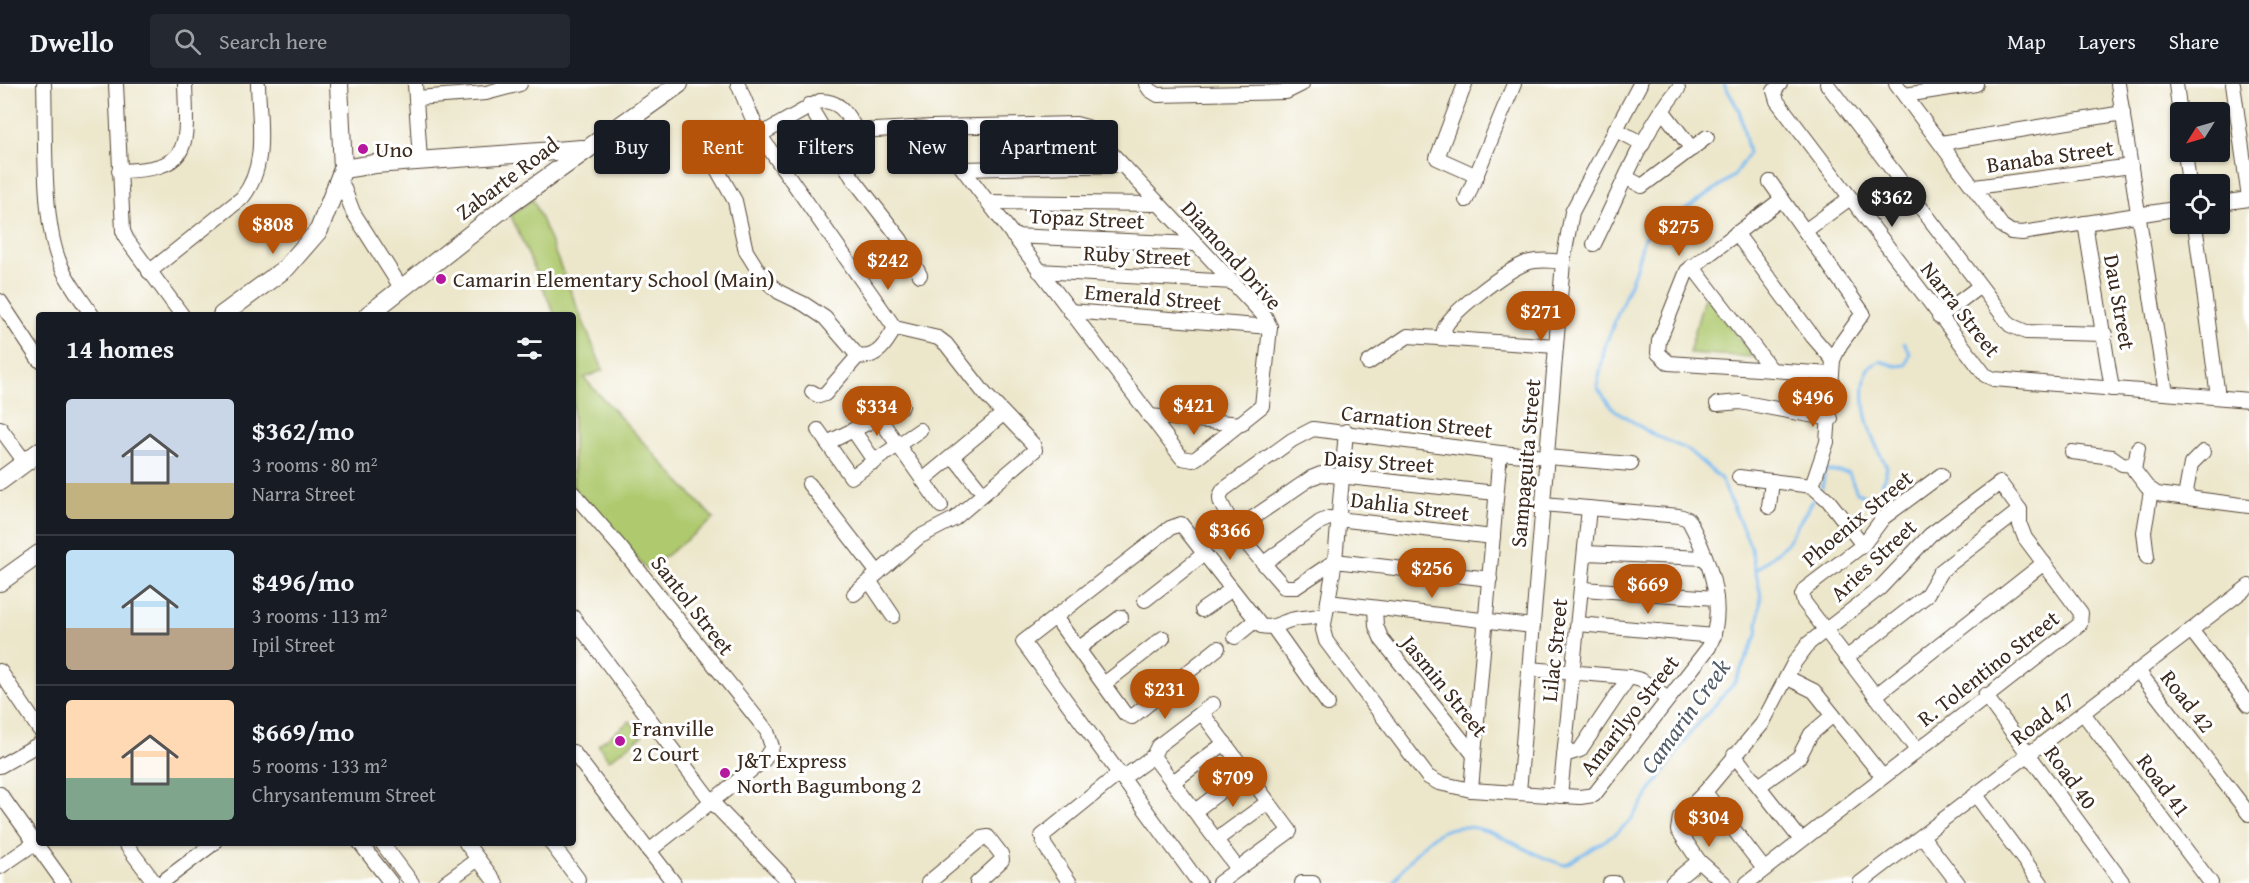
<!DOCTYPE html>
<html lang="en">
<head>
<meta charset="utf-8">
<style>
  :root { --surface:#171b24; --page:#242831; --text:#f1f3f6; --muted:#9ea1a6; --line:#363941; --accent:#b45309 }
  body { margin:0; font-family:"Gentium Book Plus",serif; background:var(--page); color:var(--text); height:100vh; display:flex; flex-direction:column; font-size:22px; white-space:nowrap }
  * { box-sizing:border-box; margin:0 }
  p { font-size:20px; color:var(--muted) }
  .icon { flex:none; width:33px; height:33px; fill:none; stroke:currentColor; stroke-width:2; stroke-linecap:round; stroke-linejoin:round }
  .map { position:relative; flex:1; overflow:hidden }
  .drawer { position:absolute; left:36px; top:228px; width:540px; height:534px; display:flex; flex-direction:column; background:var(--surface); border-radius:6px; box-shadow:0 2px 4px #0004 }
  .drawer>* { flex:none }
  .banner { position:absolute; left:594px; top:36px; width:570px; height:54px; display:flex; gap:12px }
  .needle { width:39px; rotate:233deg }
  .buttons { position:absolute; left:2170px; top:18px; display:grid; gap:12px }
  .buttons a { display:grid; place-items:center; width:60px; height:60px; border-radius:6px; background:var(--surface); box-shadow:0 2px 4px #0004; font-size:30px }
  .price { position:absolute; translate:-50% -51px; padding:0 14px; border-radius:21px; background:var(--accent); color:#fff; font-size:20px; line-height:39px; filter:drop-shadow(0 2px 3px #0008) }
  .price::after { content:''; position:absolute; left:50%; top:36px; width:18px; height:14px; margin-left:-9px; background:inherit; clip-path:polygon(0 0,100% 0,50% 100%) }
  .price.active { background:#222; color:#fff }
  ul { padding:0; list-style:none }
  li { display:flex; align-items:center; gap:18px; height:150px; padding:0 30px }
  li+li { border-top:2px solid var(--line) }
  li span { display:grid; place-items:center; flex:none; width:168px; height:120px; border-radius:6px; color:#555 }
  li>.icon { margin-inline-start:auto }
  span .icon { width:72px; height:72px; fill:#fffc; stroke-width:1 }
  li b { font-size:26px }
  h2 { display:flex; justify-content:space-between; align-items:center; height:72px; padding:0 30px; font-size:26px }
  .pill { padding:0 21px; border-radius:6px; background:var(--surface); box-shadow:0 2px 4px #0004; font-size:21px; line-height:54px }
  .pill.active { background:var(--accent); color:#fff }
  header { display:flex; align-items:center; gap:36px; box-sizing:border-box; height:84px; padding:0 30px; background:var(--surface); border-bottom:2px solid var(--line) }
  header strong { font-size:28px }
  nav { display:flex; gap:33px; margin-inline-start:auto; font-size:21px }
  .search { width:420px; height:54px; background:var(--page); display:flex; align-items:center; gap:15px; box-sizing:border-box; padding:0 21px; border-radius:6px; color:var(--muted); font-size:22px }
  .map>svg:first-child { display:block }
  .green { fill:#afc96e; stroke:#757a46; stroke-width:1.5 }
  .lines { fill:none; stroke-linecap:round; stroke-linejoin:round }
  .stream { stroke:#7ebdf2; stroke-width:3 }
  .minor-casing { stroke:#564638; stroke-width:16 }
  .major-casing { stroke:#564638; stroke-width:20 }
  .minor { stroke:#fff; stroke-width:14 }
  .major { stroke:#fff; stroke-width:18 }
  .poi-dot { fill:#b5179e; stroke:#fff; stroke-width:2 }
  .labels { text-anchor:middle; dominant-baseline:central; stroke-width:6; stroke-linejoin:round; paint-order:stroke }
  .poi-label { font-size:22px; fill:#3b2a1e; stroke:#fff; text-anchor:start }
  .street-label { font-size:22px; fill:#3b2a1e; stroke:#fff }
  .water-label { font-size:24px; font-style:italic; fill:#525d68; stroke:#fff }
</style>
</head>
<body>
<header>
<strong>Dwello</strong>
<div class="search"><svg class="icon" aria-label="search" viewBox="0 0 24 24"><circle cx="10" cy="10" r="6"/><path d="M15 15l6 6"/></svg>Search here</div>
<nav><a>Map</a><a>Layers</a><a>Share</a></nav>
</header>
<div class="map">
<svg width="2249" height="799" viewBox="0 0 2249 799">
  <rect width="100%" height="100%" fill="#fff"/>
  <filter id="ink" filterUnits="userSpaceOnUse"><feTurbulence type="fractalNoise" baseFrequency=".0167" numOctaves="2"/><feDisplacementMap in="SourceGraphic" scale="12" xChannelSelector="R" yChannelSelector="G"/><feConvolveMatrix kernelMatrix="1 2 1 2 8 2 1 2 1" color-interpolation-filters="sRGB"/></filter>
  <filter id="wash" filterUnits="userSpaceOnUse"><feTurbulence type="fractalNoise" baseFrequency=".008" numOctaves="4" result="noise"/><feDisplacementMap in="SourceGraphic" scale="24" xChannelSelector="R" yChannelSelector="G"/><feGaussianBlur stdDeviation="1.35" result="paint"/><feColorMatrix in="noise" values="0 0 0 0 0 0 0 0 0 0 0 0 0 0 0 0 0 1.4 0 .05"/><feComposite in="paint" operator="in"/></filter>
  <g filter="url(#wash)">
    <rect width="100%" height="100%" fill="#ece6ca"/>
    <!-- green -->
    <g class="green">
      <polygon points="533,115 603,286 584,294 714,435 647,486 573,404 573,231 555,231 511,132"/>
      <polygon points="1705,210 1753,273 1689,269"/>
      <polygon points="630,637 642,652 609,676 598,661"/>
    </g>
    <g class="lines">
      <!-- stream -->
      <g class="stream">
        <path d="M1822 404 1825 386 1849 389 1857 409 1868 413 1881 406 1887 383C1870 353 1856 318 1868 284L1880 277 1896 282 1906 281 1910 270 1904 259"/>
        <polyline points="1755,487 1785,461 1816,412"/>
        <path d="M1394 799C1398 788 1408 779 1416 769 1465 709 1513 769 1565 781L1614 751 1630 737 1692 647 1735 598 1757 551 1761 512 1750 461 1721 395 1688 366 1650 349 1612 324 1597 303 1605 262 1635 187 1644 154 1734 92 1749 69 1739 26 1724 0"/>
      </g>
    </g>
  </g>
  <g filter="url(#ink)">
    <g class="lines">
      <defs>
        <g id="minor">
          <path d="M44 0C46 50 41 141 62 184 70 201 82 216 92 231"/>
          <polyline points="116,0 123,147 127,156 182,231"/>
          <polyline points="415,0 420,76"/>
          <polyline points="738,0 759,50 895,244 938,254 946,260 985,310 1033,360 1035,366 954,435 919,453 854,510"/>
          <polyline points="1146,0 1150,6 1158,11 1286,8 1302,0"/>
          <polyline points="1465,0 1437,74 1477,92"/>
          <polyline points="1780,0 1774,7 1777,17 1985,291 1994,295 2249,316"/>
          <polyline points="1827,0 2010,241 2026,248 2105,250"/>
          <polyline points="1896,0 2002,142 2011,148 2022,149 2181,124"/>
          <polyline points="2118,0 2166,309"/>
          <polyline points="2176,0 2181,38"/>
          <polyline points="2233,0 2249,114"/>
          <polyline points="1905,11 1976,0"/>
          <polyline points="416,14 486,9 520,0"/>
          <polyline points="809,21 852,93 901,156 920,191"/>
          <polyline points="1662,26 1692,65"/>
          <polyline points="1615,45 1643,60"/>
          <polyline points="1941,59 2123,29"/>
          <polyline points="2185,68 2189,100"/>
          <polyline points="963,85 1122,81"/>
          <path d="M119 87C193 85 187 64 185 0"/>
          <polyline points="340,94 353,128 402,205"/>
          <polyline points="1627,94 1642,102 1707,53"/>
          <polyline points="1770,98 1863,229 1840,261 1833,276 1827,358 1812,402"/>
          <polyline points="1975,103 2131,82"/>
          <polyline points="1782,115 1687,187 1659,257 1658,269 1669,279 1831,290"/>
          <polyline points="1466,116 1514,0"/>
          <polyline points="988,118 1157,120"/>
          <polyline points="2220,119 2249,115"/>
          <polyline points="2085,139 2112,305"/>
          <polyline points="2195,140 2218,313"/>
          <polyline points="1805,147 1850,114"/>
          <polyline points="1736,149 1813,253 1833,276"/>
          <polyline points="1013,152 1195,160"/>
          <path d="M1594 160C1620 108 1641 50 1678 5"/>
          <polyline points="1692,182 1771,285"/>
          <polyline points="1039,187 1233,198"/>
          <path d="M149 188 242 114C268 82 259 39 258 0"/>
          <polyline points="0,217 39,276"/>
          <polyline points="1070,227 1270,243"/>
          <polyline points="1939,233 1980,202"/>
          <path d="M895 244C887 258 877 276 858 272L825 234 804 220 779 208 763 194 746 167 735 117 718 87 719 77 723 72 820 17C842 17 846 30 857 47L931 43 1076 40 1087 43 1266 234 1270 243 1262 322 1198 373 1193 376 1182 374 931 43"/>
          <path d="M1447 254 1444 246C1448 229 1508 186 1526 179 1538 175 1550 176 1563 178"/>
          <polyline points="1368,279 1408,252 1556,262"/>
          <polyline points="812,308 819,312 825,310 858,272"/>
          <polyline points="1717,320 1740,318 1831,335"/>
          <polyline points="1149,332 1242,340"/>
          <polyline points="879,334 941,422"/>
          <polyline points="0,344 25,378"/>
          <polyline points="818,346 851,393 920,346"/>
          <polyline points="853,346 875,378"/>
          <path d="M1346 347 1335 477 1323 546 1326 557 1428 693 1439 699 1471 706 1580 713 1594 711 1709 563C1728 523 1708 472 1688 435L1679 432 1543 420"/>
          <polyline points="827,359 902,322"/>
          <polyline points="2138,364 2134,386 2147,403 2157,410 2249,422"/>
          <polyline points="2072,368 2112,373 2122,380 2134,381"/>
          <polyline points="953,372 977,402"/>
          <polyline points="1739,393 1812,402 1828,416 1863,461"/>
          <polyline points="923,396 1003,330"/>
          <polyline points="809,400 878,489"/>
          <polyline points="573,409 620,463 767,647 772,663 764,676 649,767"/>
          <polyline points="2185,413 2191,380 2203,368"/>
          <polyline points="1769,423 1772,397"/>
          <polyline points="1238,444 1311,394 1321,390 1496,409"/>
          <polyline points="1585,469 1704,474"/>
          <polyline points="2147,473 2144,448 2151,407"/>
          <polyline points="1264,479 1320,438 1329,434 1493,453"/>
          <path d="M1490 495 1335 477 1296 503H1284C1263 478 1235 450 1221 419 1219 414 1220 411 1223 406L1292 356 1313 345 1500 369 1631 380"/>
          <polyline points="870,498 893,532"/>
          <polyline points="1582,505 1716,514"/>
          <polyline points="1145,516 1204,470"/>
          <polyline points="1328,518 1533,542"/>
          <polyline points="1375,524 1376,542 1382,556 1474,671"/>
          <polyline points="1202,526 1231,506"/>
          <polyline points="573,533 712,718 790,799"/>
          <polyline points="1055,533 1125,630 1132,633 1218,564"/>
          <polyline points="1578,540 1714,552"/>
          <polyline points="1273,543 1328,620"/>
          <polyline points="2191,546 2249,621"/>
          <polyline points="1235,553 1256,536"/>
          <polyline points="1078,565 1121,533"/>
          <polyline points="1846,574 1926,512 1941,487 2020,426"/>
          <polyline points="1529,585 1629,593 1641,596 1668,615"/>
          <polyline points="0,587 39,645"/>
          <polyline points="2138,587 2249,730"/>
          <polyline points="1788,594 1814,607 1882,692"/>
          <polyline points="1104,600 1163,554"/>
          <polyline points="1985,611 2123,799"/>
          <polyline points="1875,612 2044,479"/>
          <polyline points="1202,629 1290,747 1219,799"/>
          <polyline points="2083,629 2211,799"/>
          <polyline points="1917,666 1804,518 1802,511 1805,505 1863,461 1883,434 1941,391"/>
          <polyline points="573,668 674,799"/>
          <polyline points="1564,671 1580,666 1629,593"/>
          <polyline points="1734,671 1801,756"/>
          <polyline points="1153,672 1238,785"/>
          <polyline points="0,682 39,660"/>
          <polyline points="1123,694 1153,672 1158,662 1213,620"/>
          <polyline points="1173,698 1225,659"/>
          <polyline points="1759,702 1799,673 1811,650 1833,631"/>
          <polyline points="1471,706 1500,369"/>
          <polyline points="1519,708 1563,178 1572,128 1640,0"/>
          <polyline points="1705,708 1764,785"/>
          <polyline points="0,710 64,799"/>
          <polyline points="1976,711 2041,799"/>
          <polyline points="1560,712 1589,424"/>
          <polyline points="1195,727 1246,688"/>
          <polyline points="1922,752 1958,799"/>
          <polyline points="1216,756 1268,718"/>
          <polyline points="125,759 155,799"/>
          <polyline points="360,759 391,799"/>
          <polyline points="382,759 412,799"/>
          <polyline points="466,759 496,799"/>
          <polyline points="551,759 578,795"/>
          <polyline points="0,783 35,759"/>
          <polyline points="161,799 214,759"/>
          <polyline points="445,799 478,775"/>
          <polyline points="928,799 982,754 988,753 1001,770 1002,776 977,799"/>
          <polyline points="1070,799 1045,762 1042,752 1120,689"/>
          <path d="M1199 799 1023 558 1170 444 1181 440 1261 542C1273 545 1280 539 1291 536 1303 532 1313 536 1325 529"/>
          <polyline points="1302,799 1313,799"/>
          <polyline points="1610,799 1615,799"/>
          <polyline points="1672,799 1699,777"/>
          <polyline points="1724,799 1699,777 1678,746 1680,733 1705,708 1762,640 1794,579 1809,559 1880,504 1930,451 2000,399 2020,426 2020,441 2025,454 2081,529 2080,540 1747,799"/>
          <polyline points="1860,799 2249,502"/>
        </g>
        <g id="major">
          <polyline points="343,85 375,80 582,65"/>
          <polyline points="222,231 286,184 319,146 343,85 339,0"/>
          <polyline points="368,231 499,128 679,0"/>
          <polyline points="0,397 39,368"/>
          <polyline points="0,498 39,470"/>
        </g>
      </defs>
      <!-- minor casing -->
      <use href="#minor" class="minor-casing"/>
      <!-- major casing -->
      <use href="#major" class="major-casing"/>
      <!-- minor -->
      <use href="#minor" class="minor"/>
      <!-- major -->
      <use href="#major" class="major"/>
    </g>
  </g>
  <!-- markers -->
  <g class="poi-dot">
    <circle cx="363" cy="65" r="6"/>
    <circle cx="441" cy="195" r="6"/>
    <circle cx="620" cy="657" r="6"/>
    <circle cx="725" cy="689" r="6"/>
  </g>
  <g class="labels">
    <!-- poi labels -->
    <g class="poi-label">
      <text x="375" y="65">Uno</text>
      <text x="453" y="195">Camarin Elementary School (Main)</text>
      <text x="632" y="644">Franville<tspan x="632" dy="25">2 Court</tspan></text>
      <text x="737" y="676">J&amp;T Express<tspan x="737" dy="25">North Bagumbong 2</tspan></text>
    </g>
    <!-- street labels -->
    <g class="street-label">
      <text transform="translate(2050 72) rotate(-8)">Banaba Street</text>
      <text transform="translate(507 94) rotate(-37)">Zabarte Road</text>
      <text transform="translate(1087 134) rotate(3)">Topaz Street</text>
      <text transform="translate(1137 171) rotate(3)">Ruby Street</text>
      <text transform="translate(1232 171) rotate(48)">Diamond Drive</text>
      <text transform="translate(1153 213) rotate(5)">Emerald Street</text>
      <text transform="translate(2120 218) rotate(80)">Dau Street</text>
      <text transform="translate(1961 225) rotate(52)">Narra Street</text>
      <text transform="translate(1417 337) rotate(7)">Carnation Street</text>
      <text transform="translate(1379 377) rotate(4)">Daisy Street</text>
      <text transform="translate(1525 379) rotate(-85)">Sampaguita Street</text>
      <text transform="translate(1410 422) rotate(7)">Dahlia Street</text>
      <text transform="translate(1857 434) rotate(-40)">Phoenix Street</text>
      <text transform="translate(1873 476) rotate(-43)">Aries Street</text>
      <text transform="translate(693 521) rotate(52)">Santol Street</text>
      <text transform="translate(1554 566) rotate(-84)">Lilac Street</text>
      <text transform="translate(1988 584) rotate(-38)">R. Tolentino Street</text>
      <text transform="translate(1445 602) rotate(51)">Jasmin Street</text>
      <text transform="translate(2188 617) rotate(52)">Road 42</text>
      <text transform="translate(1629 631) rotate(-52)">Amarilyo Street</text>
      <text transform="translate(2042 634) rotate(-37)">Road 47</text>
      <text transform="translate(2071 693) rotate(54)">Road 40</text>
      <text transform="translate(2164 701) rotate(53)">Road 41</text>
    </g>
    <!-- water labels -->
    <g class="water-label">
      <text transform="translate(1685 632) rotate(-54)">Camarin Creek</text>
    </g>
  </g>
</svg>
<div class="buttons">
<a><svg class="needle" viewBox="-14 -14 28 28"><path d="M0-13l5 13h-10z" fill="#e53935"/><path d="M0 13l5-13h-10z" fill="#9ea1a6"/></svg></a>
<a><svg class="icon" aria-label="locate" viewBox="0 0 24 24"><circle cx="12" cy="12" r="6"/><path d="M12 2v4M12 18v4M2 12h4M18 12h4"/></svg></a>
</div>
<b class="price active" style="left:1892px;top:144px">$362</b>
<b class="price" style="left:273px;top:171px">$808</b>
<b class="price" style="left:1679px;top:173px">$275</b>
<b class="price" style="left:888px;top:207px">$242</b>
<b class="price" style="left:1541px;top:258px">$271</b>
<b class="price" style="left:1813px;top:344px">$496</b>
<b class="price" style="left:1194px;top:352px">$421</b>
<b class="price" style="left:877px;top:353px">$334</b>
<b class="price" style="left:1230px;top:477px">$366</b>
<b class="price" style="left:1432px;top:515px">$256</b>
<b class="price" style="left:1648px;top:531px">$669</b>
<b class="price" style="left:1165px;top:636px">$231</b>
<b class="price" style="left:1233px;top:724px">$709</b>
<b class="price" style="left:1709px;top:764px">$304</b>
<div class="banner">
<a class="pill">Buy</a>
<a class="pill active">Rent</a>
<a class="pill">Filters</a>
<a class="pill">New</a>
<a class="pill">Apartment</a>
</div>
<section class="drawer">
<h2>14 homes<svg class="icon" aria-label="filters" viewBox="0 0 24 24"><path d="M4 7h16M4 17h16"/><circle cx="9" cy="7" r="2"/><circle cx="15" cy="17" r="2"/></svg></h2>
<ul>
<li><span style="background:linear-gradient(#c9d6e8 70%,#c2b280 0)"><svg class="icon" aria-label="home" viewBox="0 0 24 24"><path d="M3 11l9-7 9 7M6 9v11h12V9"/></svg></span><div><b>$362/mo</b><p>3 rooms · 80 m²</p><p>Narra Street</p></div></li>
<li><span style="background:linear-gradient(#bfe0f5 65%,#b9a48a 0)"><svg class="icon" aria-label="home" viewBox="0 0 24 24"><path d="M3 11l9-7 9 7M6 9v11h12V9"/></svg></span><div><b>$496/mo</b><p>3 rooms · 113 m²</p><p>Ipil Street</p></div></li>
<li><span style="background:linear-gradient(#ffd9b3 65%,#7fa58c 0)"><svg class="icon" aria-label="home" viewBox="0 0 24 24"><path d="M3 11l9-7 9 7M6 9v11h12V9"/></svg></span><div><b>$669/mo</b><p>5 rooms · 133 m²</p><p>Chrysantemum Street</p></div></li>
</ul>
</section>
</div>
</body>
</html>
